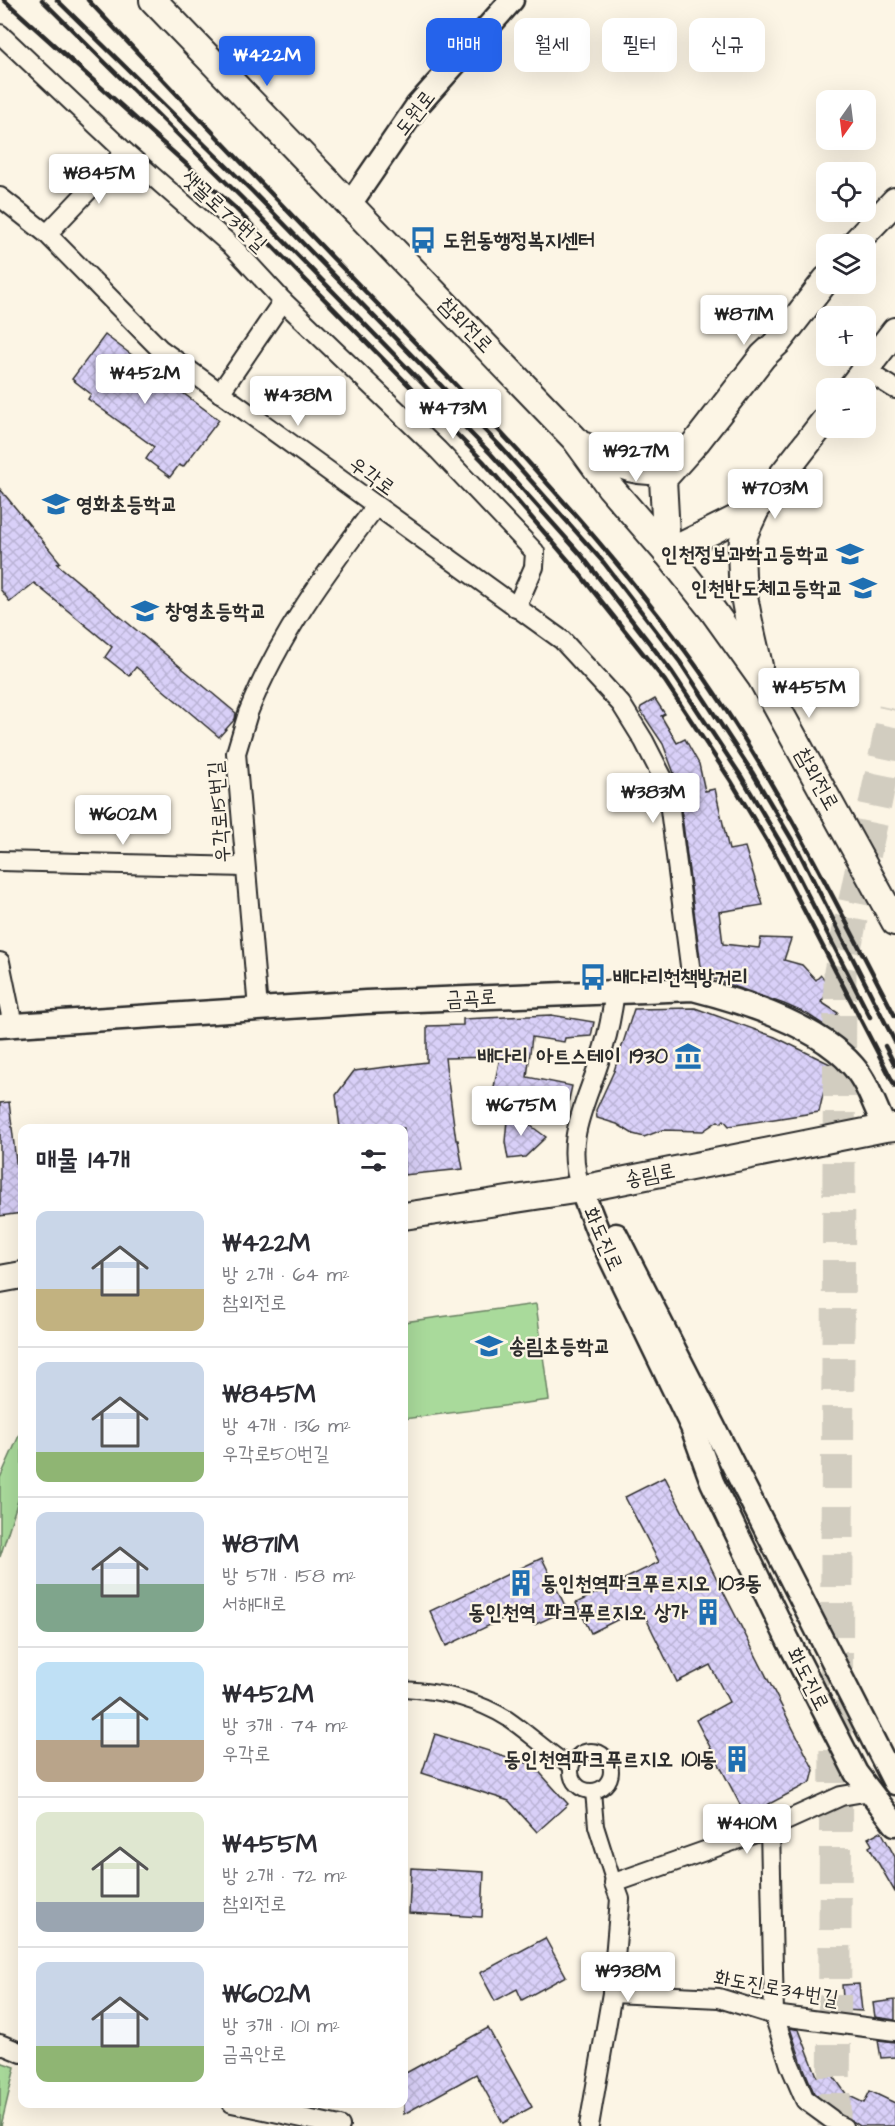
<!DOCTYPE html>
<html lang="ko">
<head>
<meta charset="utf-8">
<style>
  :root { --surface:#fff; --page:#f2f2f3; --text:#2b2b33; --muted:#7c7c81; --line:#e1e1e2; --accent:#2563eb }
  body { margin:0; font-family:"Architects Daughter","Poor Story",sans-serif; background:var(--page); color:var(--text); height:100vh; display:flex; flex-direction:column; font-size:22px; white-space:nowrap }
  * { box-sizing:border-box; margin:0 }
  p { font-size:20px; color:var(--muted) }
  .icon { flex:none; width:33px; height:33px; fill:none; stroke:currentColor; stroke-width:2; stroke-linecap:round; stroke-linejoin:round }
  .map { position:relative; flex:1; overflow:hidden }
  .side { position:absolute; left:18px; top:1124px; width:390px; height:984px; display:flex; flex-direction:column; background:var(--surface); border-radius:12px; box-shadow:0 6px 24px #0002 }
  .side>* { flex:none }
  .banner { position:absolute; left:426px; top:18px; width:378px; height:54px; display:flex; gap:12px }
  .needle { width:39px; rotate:194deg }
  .tools { position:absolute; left:816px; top:90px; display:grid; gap:12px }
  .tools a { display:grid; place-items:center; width:60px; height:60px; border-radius:12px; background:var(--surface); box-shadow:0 6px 24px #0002; font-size:30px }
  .price { position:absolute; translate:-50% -51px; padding:0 14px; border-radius:6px; background:#fff; color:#222; font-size:20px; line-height:39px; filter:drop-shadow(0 2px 3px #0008) }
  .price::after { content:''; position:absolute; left:50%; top:36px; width:18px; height:14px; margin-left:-9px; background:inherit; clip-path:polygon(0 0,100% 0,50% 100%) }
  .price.on { background:var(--accent); color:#fff }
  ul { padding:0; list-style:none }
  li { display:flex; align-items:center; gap:18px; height:150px; padding:0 18px }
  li+li { border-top:2px solid var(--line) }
  li span { display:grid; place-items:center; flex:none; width:168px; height:120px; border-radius:12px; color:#555 }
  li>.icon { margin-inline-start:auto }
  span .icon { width:72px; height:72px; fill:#fffc; stroke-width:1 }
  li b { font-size:26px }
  h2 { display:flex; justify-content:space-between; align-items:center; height:72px; padding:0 18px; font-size:26px }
  .tag { padding:0 21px; border-radius:12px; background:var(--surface); box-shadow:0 6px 24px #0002; font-size:21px; line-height:54px }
  .tag.on { background:var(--accent); color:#fff }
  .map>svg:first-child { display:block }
  .green { fill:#a9da9b; stroke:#6a8263; stroke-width:1.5 }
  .building { fill:url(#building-cross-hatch); stroke:#2b2b2b; stroke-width:1.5 }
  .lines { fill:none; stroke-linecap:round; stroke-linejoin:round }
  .motorway-tunnel { stroke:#d2cdc0; stroke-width:33; stroke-dasharray:33 16; stroke-linecap:butt }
  .pedestrian-casing { stroke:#2b2b2b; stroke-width:18 }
  .minor-casing { stroke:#2b2b2b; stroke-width:22 }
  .tertiary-casing { stroke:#2b2b2b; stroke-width:27 }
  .secondary-casing { stroke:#2b2b2b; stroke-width:30 }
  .pedestrian { stroke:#fcf5e5; stroke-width:14 }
  .minor { stroke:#fcf5e5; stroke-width:18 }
  .tertiary { stroke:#fcf5e5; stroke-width:22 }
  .secondary { stroke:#fcf5e5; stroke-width:26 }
  .rail { stroke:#2b2b2b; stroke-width:4.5 }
  .labels { text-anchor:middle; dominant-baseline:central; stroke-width:4.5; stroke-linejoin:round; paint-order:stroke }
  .street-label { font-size:21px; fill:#2b2b2b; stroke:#fcf5e5 }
  .poi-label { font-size:21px; font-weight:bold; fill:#2b2b2b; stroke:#fcf5e5; text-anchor:start }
</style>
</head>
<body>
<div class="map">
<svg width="895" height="2126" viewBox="0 0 895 2126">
  <defs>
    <pattern id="building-cross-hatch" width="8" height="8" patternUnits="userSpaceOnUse" patternTransform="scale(1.5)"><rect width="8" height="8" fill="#d9d0f8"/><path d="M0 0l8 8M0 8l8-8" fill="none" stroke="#bab3d5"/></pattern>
  </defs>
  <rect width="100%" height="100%" fill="#fcf5e5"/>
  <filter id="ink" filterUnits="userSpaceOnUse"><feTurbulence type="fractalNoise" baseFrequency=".0167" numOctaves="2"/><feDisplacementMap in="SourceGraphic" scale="12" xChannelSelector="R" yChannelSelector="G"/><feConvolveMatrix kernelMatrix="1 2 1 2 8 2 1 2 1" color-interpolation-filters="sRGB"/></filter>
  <g filter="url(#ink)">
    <!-- green -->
    <g class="green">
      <polygon points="536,1304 549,1400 404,1419 404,1322"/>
      <polygon points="22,1429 22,1488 0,1557 0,1478"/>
      <polygon points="0,2062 15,2067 1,2126 0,2126"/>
    </g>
    <!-- building -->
    <g class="building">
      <polygon points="105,335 219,420 183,467 179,465 170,477 146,459 154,447 88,399 91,394 72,379"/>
      <polygon points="0,489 60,562 57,564 236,713 235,719 219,737 136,667 129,676 105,657 112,647 34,583 10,602 0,589"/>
      <polygon points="655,699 665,714 661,716 677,743 685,739 699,764 705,791 715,789 729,850 745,847 763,905 719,912 723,944 759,948 761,938 791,939 784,960 802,965 816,980 821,975 831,987 821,1002 838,1013 827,1027 807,1014 784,1004 722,982 722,981 704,976 702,974 678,784 663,744 640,710 641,707"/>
      <polygon points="695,1008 775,1037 830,1064 819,1112 729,1126 724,1120 721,1123 718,1121 703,1131 662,1130 644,1137 633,1134 617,1124 597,1118 596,1110 614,1071 634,1009"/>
      <polygon points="551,1015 594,1022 591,1036 565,1038 564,1042 532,1037 527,1077 572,1086 567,1108 556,1105 555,1114 491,1102 500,1057 445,1058 456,1140 458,1140 463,1169 404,1175 404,1128 340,1128 336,1095 354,1071 427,1062 427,1026 463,1025 463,1019"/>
      <polygon points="9,1102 22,1213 0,1216 0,1103"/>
      <polygon points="508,1109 546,1137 525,1157 508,1159 505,1142"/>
      <polygon points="665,1477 814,1770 811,1782 746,1816 696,1720 729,1702 710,1665 677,1682 641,1608 591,1633 576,1603 659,1562 625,1497"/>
      <polygon points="542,1558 567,1610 534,1625 526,1608 446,1646 430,1611"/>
      <polygon points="435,1734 533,1765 568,1804 537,1832 509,1801 422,1773"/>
      <polygon points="881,1831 895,1857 895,1892 869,1847 872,1845 868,1838"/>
      <polygon points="411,1868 484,1872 482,1917 409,1913"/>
      <polygon points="545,1938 566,1976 522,2000 517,1989 495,2001 480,1973"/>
      <polygon points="859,1984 862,2011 844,2010 842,1985"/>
      <polygon points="895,2000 895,2020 875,2017 873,2003"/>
      <polygon points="488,2028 532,2107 503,2123 476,2074 404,2114 404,2074"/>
      <polygon points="790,2028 799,2030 817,2076 829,2070 847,2095 864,2103 870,2091 895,2103 895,2126 860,2126 841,2114 814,2093 801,2061"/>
      <polygon points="878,2040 895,2042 895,2057 881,2058"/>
    </g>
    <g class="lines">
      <!-- motorway-tunnel -->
      <polyline class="motorway-tunnel" points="834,2126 840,972 895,709"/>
      <defs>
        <g id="pedestrian">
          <path d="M404 1689C441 1691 476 1699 508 1719 530 1734 548 1752 571 1766"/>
          <circle cx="591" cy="1771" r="20"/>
          <polyline points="593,1791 596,1826 614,1883"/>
          <polyline points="831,2119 845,2126"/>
        </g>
        <g id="minor">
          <polyline points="0,34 125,152 233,247 283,301 438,450 535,552 534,567 516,608"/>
          <polyline points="0,197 47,234 160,349 562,640 621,704 644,741 667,786 693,989"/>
          <polyline points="47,234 125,152"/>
          <polyline points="865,370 895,389"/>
          <polyline points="220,393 283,301"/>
          <polyline points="0,861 245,867"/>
          <polyline points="0,962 13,1025"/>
          <path d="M258 1009 236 753C240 740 244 726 248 713 278 637 327 571 376 506"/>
          <path d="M581 1189C563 1139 586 1105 600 1059 608 1036 612 1014 615 991"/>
          <polyline points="770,1828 774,2015 790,2065 805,2100 831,2119"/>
          <polyline points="612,1993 719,1998 774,2015 895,2031"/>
          <polyline points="0,2044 22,2053"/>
          <polyline points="232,2103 340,2126"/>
          <polyline points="589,2126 612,1993 620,1899 614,1883 770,1828 841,1796 870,1791"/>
        </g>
        <g id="tertiary">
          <polyline points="350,204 417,106 512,0"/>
          <path d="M0 1026 366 1002 693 989C744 1002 818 1025 853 1066 868 1083 875 1107 885 1128"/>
          <polyline points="581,1189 598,1232 692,1427 712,1482 788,1640 856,1773 895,1824"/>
          <polyline points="616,1235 895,1783"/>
        </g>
        <g id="secondary">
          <polyline points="153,0 575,439 610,487 667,553 713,611 761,678 895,922"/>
          <polyline points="854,244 895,201"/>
          <polyline points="851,388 895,331"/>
          <path d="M585 446C609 463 652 484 677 460"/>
          <path d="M756 509C752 519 745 530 743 540 737 582 750 625 759 666"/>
          <polyline points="667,553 663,479 697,441 763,356 778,342 826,280"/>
          <polyline points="667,553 756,509 826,419"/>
          <polyline points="404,1216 581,1189 885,1128 895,1127"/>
          <polyline points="0,1279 22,1275"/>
        </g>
      </defs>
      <!-- pedestrian casing -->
      <use href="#pedestrian" class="pedestrian-casing"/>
      <!-- minor casing -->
      <use href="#minor" class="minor-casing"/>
      <!-- tertiary casing -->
      <use href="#tertiary" class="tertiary-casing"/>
      <!-- secondary casing -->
      <use href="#secondary" class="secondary-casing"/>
      <!-- pedestrian -->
      <use href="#pedestrian" class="pedestrian"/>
      <!-- minor -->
      <use href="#minor" class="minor"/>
      <!-- tertiary -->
      <use href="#tertiary" class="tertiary"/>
      <!-- secondary -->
      <use href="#secondary" class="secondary"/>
      <!-- rail -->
      <g class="rail">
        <polyline points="4,0 235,208 483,461 574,567 665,681 731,781 777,858 895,1086"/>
        <polyline points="42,0 244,200 491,454 582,556 672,672 741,776 787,854 870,1017"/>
        <polyline points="57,0 253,192 500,446 604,563 680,662 752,772 798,850 895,1042"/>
        <path d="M88 0C178 96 268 191 359 285 474 403 588 519 686 652 769 765 830 892 895 1016"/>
        <polyline points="885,1046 895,1065"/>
      </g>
    </g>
  </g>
  <!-- icons -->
  <defs>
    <symbol id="bus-bare" viewBox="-9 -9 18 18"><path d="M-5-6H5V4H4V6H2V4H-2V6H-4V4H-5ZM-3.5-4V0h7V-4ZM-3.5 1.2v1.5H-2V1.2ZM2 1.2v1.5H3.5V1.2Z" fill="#1f6fb2" stroke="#fcf5e5" stroke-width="2.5" paint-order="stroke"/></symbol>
    <symbol id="school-bare" viewBox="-9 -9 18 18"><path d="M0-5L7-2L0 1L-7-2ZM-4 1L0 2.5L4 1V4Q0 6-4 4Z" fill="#1f6fb2" stroke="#fcf5e5" stroke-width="2.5" paint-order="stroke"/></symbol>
    <symbol id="museum-bare" viewBox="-9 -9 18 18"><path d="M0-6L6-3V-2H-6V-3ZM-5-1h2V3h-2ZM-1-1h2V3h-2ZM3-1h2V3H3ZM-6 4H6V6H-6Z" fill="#1f6fb2" stroke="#fcf5e5" stroke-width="2.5" paint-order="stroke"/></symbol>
    <symbol id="building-bare" viewBox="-9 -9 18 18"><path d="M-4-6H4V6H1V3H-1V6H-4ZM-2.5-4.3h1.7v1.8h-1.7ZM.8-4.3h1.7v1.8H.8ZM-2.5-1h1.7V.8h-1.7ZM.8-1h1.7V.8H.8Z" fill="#1f6fb2" stroke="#fcf5e5" stroke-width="2.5" paint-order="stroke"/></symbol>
  </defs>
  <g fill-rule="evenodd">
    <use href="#bus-bare" x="404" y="221" width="38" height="38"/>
    <use href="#school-bare" x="37" y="485" width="38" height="38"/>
    <use href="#school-bare" x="831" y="535" width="38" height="38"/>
    <use href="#school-bare" x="844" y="569" width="38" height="38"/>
    <use href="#school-bare" x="126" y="592" width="38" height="38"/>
    <use href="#bus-bare" x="574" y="958" width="38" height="38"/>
    <use href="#museum-bare" x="669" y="1037" width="38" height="38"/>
    <use href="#school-bare" x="470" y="1327" width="38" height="38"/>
    <use href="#building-bare" x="502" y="1564" width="38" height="38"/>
    <use href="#building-bare" x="689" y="1593" width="38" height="38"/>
    <use href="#building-bare" x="718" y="1740" width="38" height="38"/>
  </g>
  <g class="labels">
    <!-- street labels -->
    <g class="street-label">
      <text transform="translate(415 113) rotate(-52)">도원로</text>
      <text transform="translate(224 211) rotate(43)">샛골로73번길</text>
      <text transform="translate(466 325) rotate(46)">참외전로</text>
      <text transform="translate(372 476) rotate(36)">우각로</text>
      <text transform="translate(817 779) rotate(61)">참외전로</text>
      <text transform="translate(219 812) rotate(-94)">우각로15번길</text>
      <text transform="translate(471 998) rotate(-3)">금곡로</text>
      <text transform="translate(650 1175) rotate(-11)">송림로</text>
      <text transform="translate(603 1239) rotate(66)">화도진로</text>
      <text transform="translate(808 1679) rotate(63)">화도진로</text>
      <text transform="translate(776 1988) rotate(10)">화도진로34번길</text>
    </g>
    <!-- poi labels -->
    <g class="poi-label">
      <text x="443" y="240">도원동행정복지센터</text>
      <text x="76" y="504">영화초등학교</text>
      <text x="830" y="554" text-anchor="end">인천정보과학고등학교</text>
      <text x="843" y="588" text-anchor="end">인천반도체고등학교</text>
      <text x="165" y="611">창영초등학교</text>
      <text x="613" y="977">배다리헌책방거리</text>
      <text x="668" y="1056" text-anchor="end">배다리 아트스테이 1930</text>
      <text x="509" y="1346">송림초등학교</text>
      <text x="541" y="1583">동인천역파크푸르지오 103동</text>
      <text x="688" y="1612" text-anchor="end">동인천역 파크푸르지오 상가</text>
      <text x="717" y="1759" text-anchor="end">동인천역파크푸르지오 101동</text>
    </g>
  </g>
</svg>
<div class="tools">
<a><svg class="needle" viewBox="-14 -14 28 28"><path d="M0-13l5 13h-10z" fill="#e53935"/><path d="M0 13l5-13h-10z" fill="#7c7c81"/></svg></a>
<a><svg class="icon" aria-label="locate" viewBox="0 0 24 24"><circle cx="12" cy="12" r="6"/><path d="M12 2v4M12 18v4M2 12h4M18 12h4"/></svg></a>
<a><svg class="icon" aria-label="layers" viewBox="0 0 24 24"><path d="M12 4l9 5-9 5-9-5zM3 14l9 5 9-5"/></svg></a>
<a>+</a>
<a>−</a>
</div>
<b class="price on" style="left:267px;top:87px">₩422M</b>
<b class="price" style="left:99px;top:205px">₩845M</b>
<b class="price" style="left:744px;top:346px">₩871M</b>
<b class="price" style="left:145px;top:405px">₩452M</b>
<b class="price" style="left:298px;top:427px">₩438M</b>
<b class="price" style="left:453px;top:440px">₩473M</b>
<b class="price" style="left:636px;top:483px">₩927M</b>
<b class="price" style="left:775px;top:520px">₩703M</b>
<b class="price" style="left:809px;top:719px">₩455M</b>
<b class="price" style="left:653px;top:824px">₩383M</b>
<b class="price" style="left:123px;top:846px">₩602M</b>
<b class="price" style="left:521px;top:1137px">₩675M</b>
<b class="price" style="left:747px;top:1855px">₩410M</b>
<b class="price" style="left:628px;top:2003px">₩938M</b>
<div class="banner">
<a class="tag on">매매</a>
<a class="tag">월세</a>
<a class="tag">필터</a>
<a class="tag">신규</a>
</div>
<section class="side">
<h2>매물 14개<svg class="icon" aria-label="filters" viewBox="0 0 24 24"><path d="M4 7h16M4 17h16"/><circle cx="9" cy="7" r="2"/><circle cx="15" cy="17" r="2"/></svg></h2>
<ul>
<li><span style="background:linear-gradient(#c9d6e8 65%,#c2b280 0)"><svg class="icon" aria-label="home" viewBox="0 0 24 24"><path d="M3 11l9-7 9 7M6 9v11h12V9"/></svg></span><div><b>₩422M</b><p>방 2개 · 64 m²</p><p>참외전로</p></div></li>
<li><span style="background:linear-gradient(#c9d6e8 75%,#8fb573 0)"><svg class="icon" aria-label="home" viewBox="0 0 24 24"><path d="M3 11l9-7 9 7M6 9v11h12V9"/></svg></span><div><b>₩845M</b><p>방 4개 · 136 m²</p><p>우각로50번길</p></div></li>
<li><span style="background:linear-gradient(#c9d6e8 60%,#7fa58c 0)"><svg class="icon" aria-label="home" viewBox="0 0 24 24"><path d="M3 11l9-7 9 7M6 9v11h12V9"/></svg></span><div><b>₩871M</b><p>방 5개 · 158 m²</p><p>서해대로</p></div></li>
<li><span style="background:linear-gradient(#bfe0f5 65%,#b9a48a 0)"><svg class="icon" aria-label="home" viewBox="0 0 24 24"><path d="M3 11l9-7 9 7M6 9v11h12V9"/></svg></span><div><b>₩452M</b><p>방 3개 · 74 m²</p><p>우각로</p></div></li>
<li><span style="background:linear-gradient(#dfe7d0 75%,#9aa5b1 0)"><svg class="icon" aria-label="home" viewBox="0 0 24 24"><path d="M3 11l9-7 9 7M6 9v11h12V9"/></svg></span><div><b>₩455M</b><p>방 2개 · 72 m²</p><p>참외전로</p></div></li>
<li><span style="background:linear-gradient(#c9d6e8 70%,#8fb573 0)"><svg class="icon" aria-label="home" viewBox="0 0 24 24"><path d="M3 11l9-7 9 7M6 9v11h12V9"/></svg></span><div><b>₩602M</b><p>방 3개 · 101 m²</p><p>금곡안로</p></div></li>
</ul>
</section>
</div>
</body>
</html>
